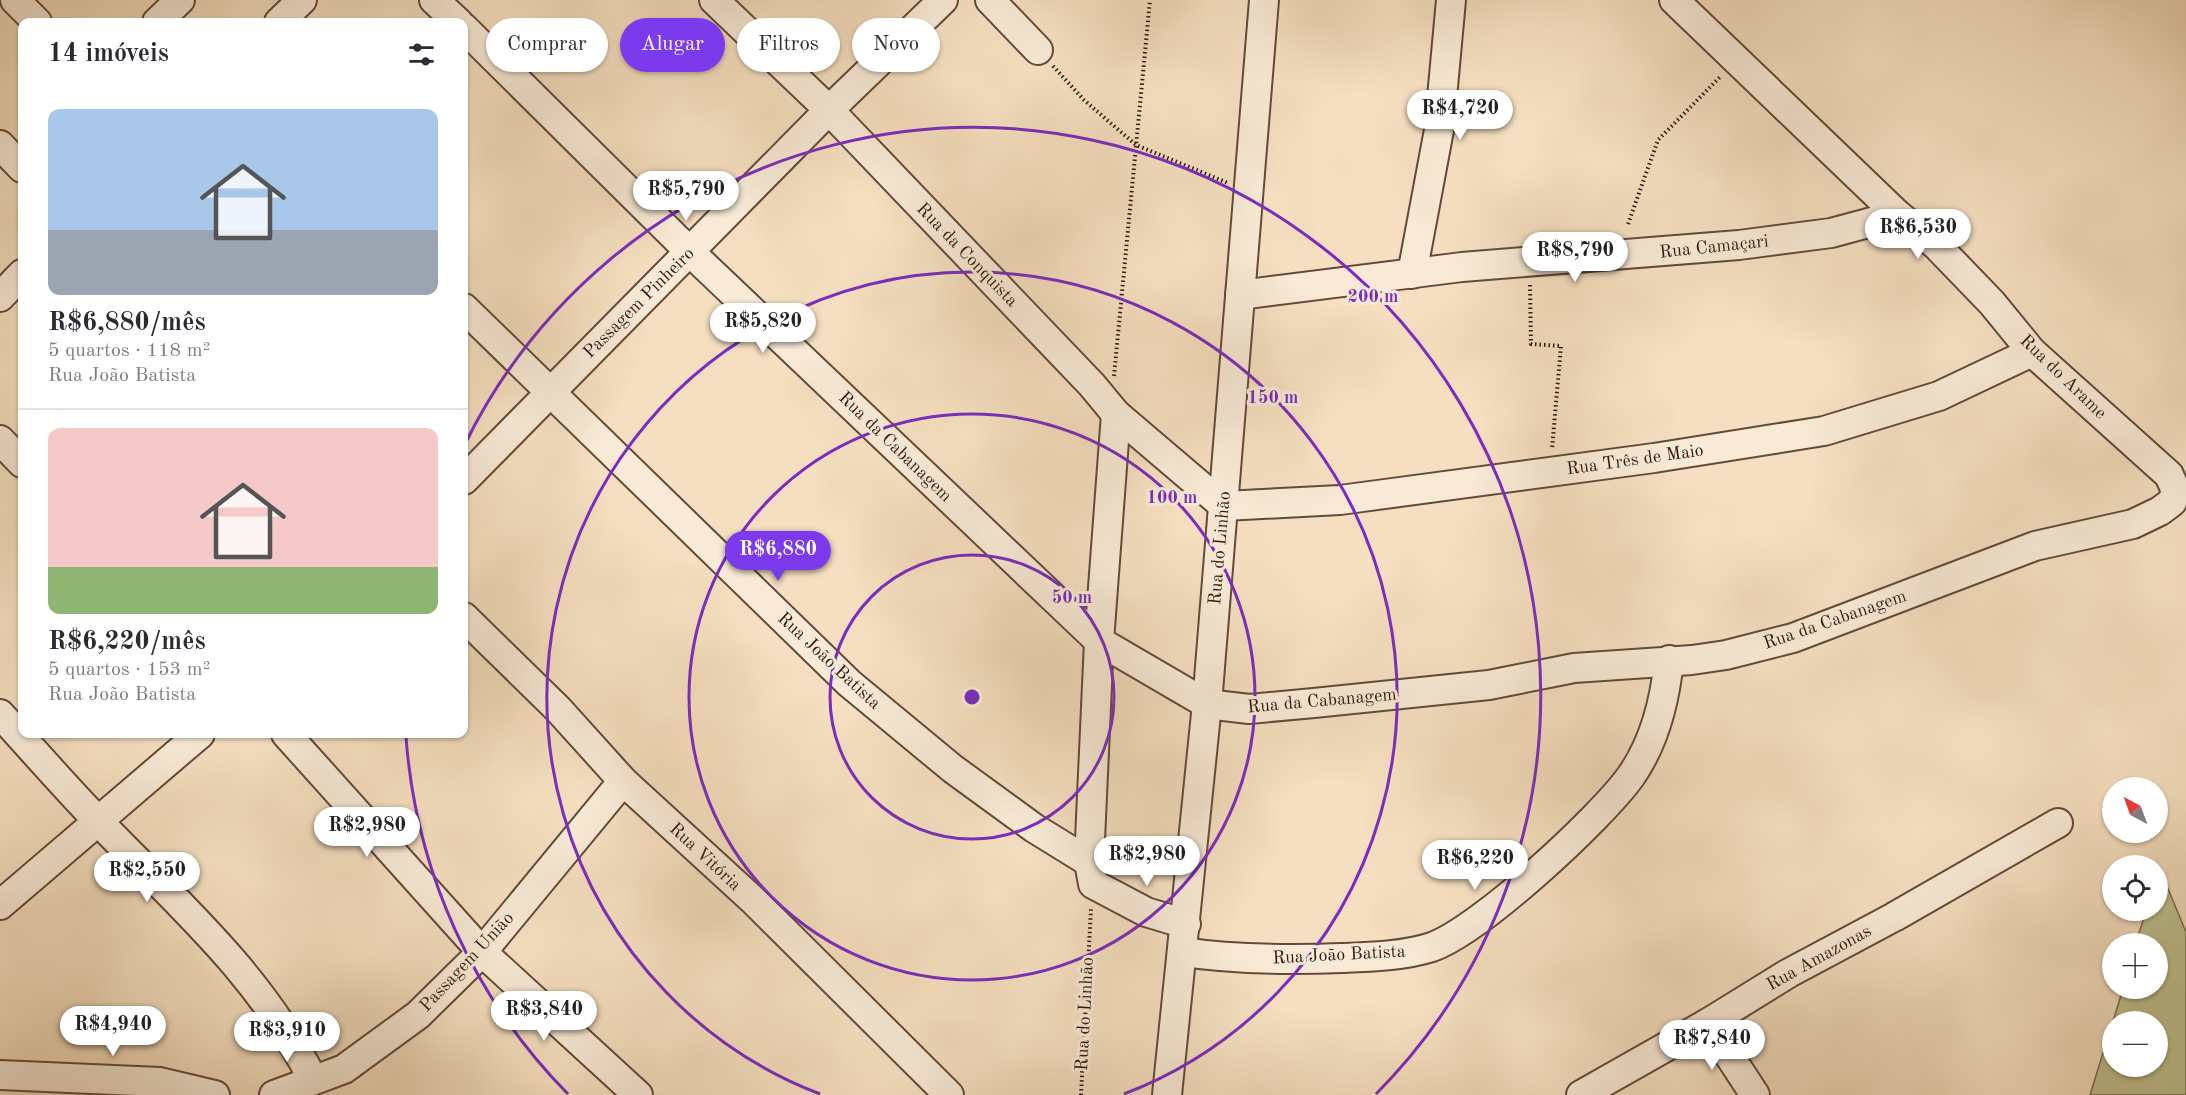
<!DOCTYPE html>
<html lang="pt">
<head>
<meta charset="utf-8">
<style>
  :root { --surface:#fff; --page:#f7f7f7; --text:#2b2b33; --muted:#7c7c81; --line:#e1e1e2; --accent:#7c3aed }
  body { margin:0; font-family:"Old Standard TT",serif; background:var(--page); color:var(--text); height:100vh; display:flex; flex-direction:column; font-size:22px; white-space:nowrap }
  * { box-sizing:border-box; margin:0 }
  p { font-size:20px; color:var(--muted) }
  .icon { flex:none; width:33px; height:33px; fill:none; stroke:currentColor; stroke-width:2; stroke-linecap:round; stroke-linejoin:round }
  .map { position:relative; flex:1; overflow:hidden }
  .panel { position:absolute; left:18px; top:18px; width:450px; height:720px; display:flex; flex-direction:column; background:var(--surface); border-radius:12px; box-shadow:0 2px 4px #0004 }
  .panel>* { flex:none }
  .banner { position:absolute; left:486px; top:18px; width:570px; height:54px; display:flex; gap:12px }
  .needle { width:39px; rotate:319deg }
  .controls { position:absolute; left:2102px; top:777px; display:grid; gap:12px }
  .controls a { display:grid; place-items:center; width:66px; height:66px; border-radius:50%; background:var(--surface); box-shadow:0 2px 4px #0004; font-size:30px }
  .price { position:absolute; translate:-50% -51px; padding:0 14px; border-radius:21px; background:#fff; color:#222; font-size:20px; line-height:39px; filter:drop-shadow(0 2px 3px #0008) }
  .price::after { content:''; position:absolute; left:50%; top:36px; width:18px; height:14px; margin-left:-9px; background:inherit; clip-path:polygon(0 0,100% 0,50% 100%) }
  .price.on { background:var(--accent); color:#fff }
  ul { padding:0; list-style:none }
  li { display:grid; align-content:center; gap:12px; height:318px; padding:0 30px }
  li+li { border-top:2px solid var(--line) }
  li span { display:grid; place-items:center; height:186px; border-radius:12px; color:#555 }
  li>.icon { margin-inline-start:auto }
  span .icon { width:108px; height:108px; fill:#fffc; stroke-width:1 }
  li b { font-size:26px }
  h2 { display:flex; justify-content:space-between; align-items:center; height:72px; padding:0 30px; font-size:26px }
  .chip { padding:0 21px; border-radius:27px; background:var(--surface); box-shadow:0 2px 4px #0004; font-size:21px; line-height:54px }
  .chip.on { background:var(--accent); color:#fff }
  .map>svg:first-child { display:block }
  .green { fill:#bfc190; stroke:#786c4e; stroke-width:1.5 }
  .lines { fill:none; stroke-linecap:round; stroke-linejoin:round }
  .minor-casing { stroke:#624a3a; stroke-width:32 }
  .path { stroke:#31180d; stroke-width:4; stroke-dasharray:1.5 3; stroke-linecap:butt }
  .minor { stroke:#f8ead6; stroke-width:28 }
  .ring { fill:none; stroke:#7b2cbf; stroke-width:3 }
  .labels { text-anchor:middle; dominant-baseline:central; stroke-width:6; stroke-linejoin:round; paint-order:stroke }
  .street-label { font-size:18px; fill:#31180d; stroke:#f8ead6 }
  .centre { fill:#7b2cbf; stroke:#f8ead6; stroke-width:3 }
  .ring-label { font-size:18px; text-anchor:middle; font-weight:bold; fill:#7b2cbf; stroke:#f8ead6; stroke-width:6; stroke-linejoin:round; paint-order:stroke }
</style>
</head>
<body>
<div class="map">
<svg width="2186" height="1095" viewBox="0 0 2186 1095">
  <rect width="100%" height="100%" fill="#f5dfc0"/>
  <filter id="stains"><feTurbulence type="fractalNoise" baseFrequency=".00333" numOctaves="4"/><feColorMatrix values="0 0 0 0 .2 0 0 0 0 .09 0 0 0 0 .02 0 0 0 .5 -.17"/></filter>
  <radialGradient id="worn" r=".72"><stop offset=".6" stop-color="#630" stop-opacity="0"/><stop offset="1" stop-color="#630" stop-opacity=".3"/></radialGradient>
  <!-- green -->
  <polygon class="green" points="2159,867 2186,932 2186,1095 2090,1095 2112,1024 2112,1066 2157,1066 2157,1022 2113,1021 2123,989 2157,988 2157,944 2136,943 2146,911 2157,910"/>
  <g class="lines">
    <defs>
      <g id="minor">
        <polyline points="15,0 37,22"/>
        <polyline points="434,0 458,22"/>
        <polyline points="714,0 829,110 1092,385 1116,414 1224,506 1340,500 1654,458 1824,431 1939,396 2032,352"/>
        <polyline points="990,0 1038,50"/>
        <polyline points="157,22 180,0"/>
        <polyline points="279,22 302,0"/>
        <polyline points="464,28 690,252 1099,641 1207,704 1249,709 1314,703 1489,685 1574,668 1692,660 1726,655 1793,638 2035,546 2133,524 2160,511 2172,502 2176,491 2169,475 2032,352 1992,303 1936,245 1898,215 1674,0"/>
        <polyline points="0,145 22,168"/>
        <polyline points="1412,274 1439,130 1451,0"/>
        <polyline points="1240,295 1462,267 1739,245 1831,233 1898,215"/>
        <polyline points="0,297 22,274"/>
        <polyline points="464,308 849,683 953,769 1034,828 1089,862"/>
        <polyline points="1116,414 1099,641 1089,862 1093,884 1146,912 1186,924"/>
        <polyline points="0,440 22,463"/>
        <polyline points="464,480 829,110 943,0"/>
        <polyline points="464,617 558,709 623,781 754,901 949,1095"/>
        <path d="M0 714C33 750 65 787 99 822 179 905 261 975 313 1080"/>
        <polyline points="286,734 482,952 638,1095"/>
        <polyline points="0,905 200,734"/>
        <path d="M1183 952C1236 960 1288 960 1342 958 1371 957 1404 956 1432 947 1480 930 1600 819 1631 776 1654 743 1665 700 1669 660"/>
        <polyline points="1708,1023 1755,1095"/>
        <polyline points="0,1075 160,1082 215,1095"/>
        <polyline points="274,1095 344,1069 418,1015 482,952 623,781"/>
        <polyline points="1167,1095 1207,704 1264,0"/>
        <polyline points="1581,1095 1708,1023 1789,973 1894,917 2058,823"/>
      </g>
    </defs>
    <!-- minor casing -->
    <use href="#minor" class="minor-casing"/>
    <!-- path -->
    <g class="path">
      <polyline points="1053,66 1084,100 1136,145 1228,183"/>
      <polyline points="1628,224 1658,140 1721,76"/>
      <polyline points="1530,285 1531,344 1561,346 1552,449"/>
      <polyline points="1114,376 1150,0"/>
      <polyline points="1081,1095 1091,909"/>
    </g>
    <!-- minor -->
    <use href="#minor" class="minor"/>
  </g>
  <!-- distance rings -->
  <g class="ring">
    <circle cx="972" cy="697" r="142"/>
    <circle cx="972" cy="697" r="283"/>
    <path d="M820 1094A425 425 0 1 1 1124 1094"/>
    <path d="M568 1094A567 567 0 0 1 406 737M465 444A567 567 0 1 1 1376 1094"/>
  </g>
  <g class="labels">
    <!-- street labels -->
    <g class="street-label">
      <text transform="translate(1714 247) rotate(-6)">Rua Camaçari</text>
      <text transform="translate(967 255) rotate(46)">Rua da Conquista</text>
      <text transform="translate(639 303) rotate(-45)">Passagem Pinheiro</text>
      <text transform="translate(2063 377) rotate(44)">Rua do Arame</text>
      <text transform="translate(895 447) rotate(44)">Rua da Cabanagem</text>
      <text transform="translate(1635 460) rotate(-8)">Rua Três de Maio</text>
      <text transform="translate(1220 548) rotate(-85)">Rua do Linhão</text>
      <text transform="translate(1835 620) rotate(-19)">Rua da Cabanagem</text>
      <text transform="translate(829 661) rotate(43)">Rua João Batista</text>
      <text transform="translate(1322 701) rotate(-5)">Rua da Cabanagem</text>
      <text transform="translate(705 857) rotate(43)">Rua Vitória</text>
      <text transform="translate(1339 955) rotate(-3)">Rua João Batista</text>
      <text transform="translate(1819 958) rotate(-29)">Rua Amazonas</text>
      <text transform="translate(467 962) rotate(-47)">Passagem União</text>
      <text transform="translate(1085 1014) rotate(-87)">Rua do Linhão</text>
    </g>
  </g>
  <circle cx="972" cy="697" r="9" class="centre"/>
  <g class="ring-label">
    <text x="1373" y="302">200 m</text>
    <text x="1273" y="403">150 m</text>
    <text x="1172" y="503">100 m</text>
    <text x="1072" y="603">50 m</text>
  </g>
  <rect width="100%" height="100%" filter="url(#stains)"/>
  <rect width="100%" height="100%" fill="url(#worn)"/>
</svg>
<div class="controls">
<a><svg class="needle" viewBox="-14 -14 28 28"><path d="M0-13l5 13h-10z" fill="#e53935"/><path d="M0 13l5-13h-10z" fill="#7c7c81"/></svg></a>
<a><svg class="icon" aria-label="locate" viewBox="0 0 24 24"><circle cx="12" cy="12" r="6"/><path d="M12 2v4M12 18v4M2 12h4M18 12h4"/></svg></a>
<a>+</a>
<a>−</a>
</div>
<b class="price" style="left:1460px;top:141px">R$4,720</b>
<b class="price" style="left:686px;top:222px">R$5,790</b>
<b class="price" style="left:1918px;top:260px">R$6,530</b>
<b class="price" style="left:1575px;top:283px">R$8,790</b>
<b class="price" style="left:763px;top:354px">R$5,820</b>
<b class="price on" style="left:778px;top:582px">R$6,880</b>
<b class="price" style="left:367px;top:858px">R$2,980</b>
<b class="price" style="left:1147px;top:887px">R$2,980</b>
<b class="price" style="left:1475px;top:891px">R$6,220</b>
<b class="price" style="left:147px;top:903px">R$2,550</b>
<b class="price" style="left:544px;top:1042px">R$3,840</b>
<b class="price" style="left:113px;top:1057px">R$4,940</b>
<b class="price" style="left:287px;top:1063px">R$3,910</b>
<b class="price" style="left:1712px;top:1071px">R$7,840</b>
<div class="banner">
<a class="chip">Comprar</a>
<a class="chip on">Alugar</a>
<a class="chip">Filtros</a>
<a class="chip">Novo</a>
</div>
<section class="panel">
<h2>14 imóveis<svg class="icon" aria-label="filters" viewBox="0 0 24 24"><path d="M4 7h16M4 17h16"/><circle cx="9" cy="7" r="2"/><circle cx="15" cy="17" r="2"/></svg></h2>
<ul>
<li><span style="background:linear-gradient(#a9c7e8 65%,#9aa5b1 0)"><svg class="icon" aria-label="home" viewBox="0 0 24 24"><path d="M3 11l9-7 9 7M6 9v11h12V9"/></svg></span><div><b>R$6,880/mês</b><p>5 quartos · 118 m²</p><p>Rua João Batista</p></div></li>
<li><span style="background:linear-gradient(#f6c9c9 75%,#8fb573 0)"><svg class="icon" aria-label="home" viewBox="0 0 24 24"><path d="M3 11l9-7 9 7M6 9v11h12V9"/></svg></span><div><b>R$6,220/mês</b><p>5 quartos · 153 m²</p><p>Rua João Batista</p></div></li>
</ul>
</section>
</div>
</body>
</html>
